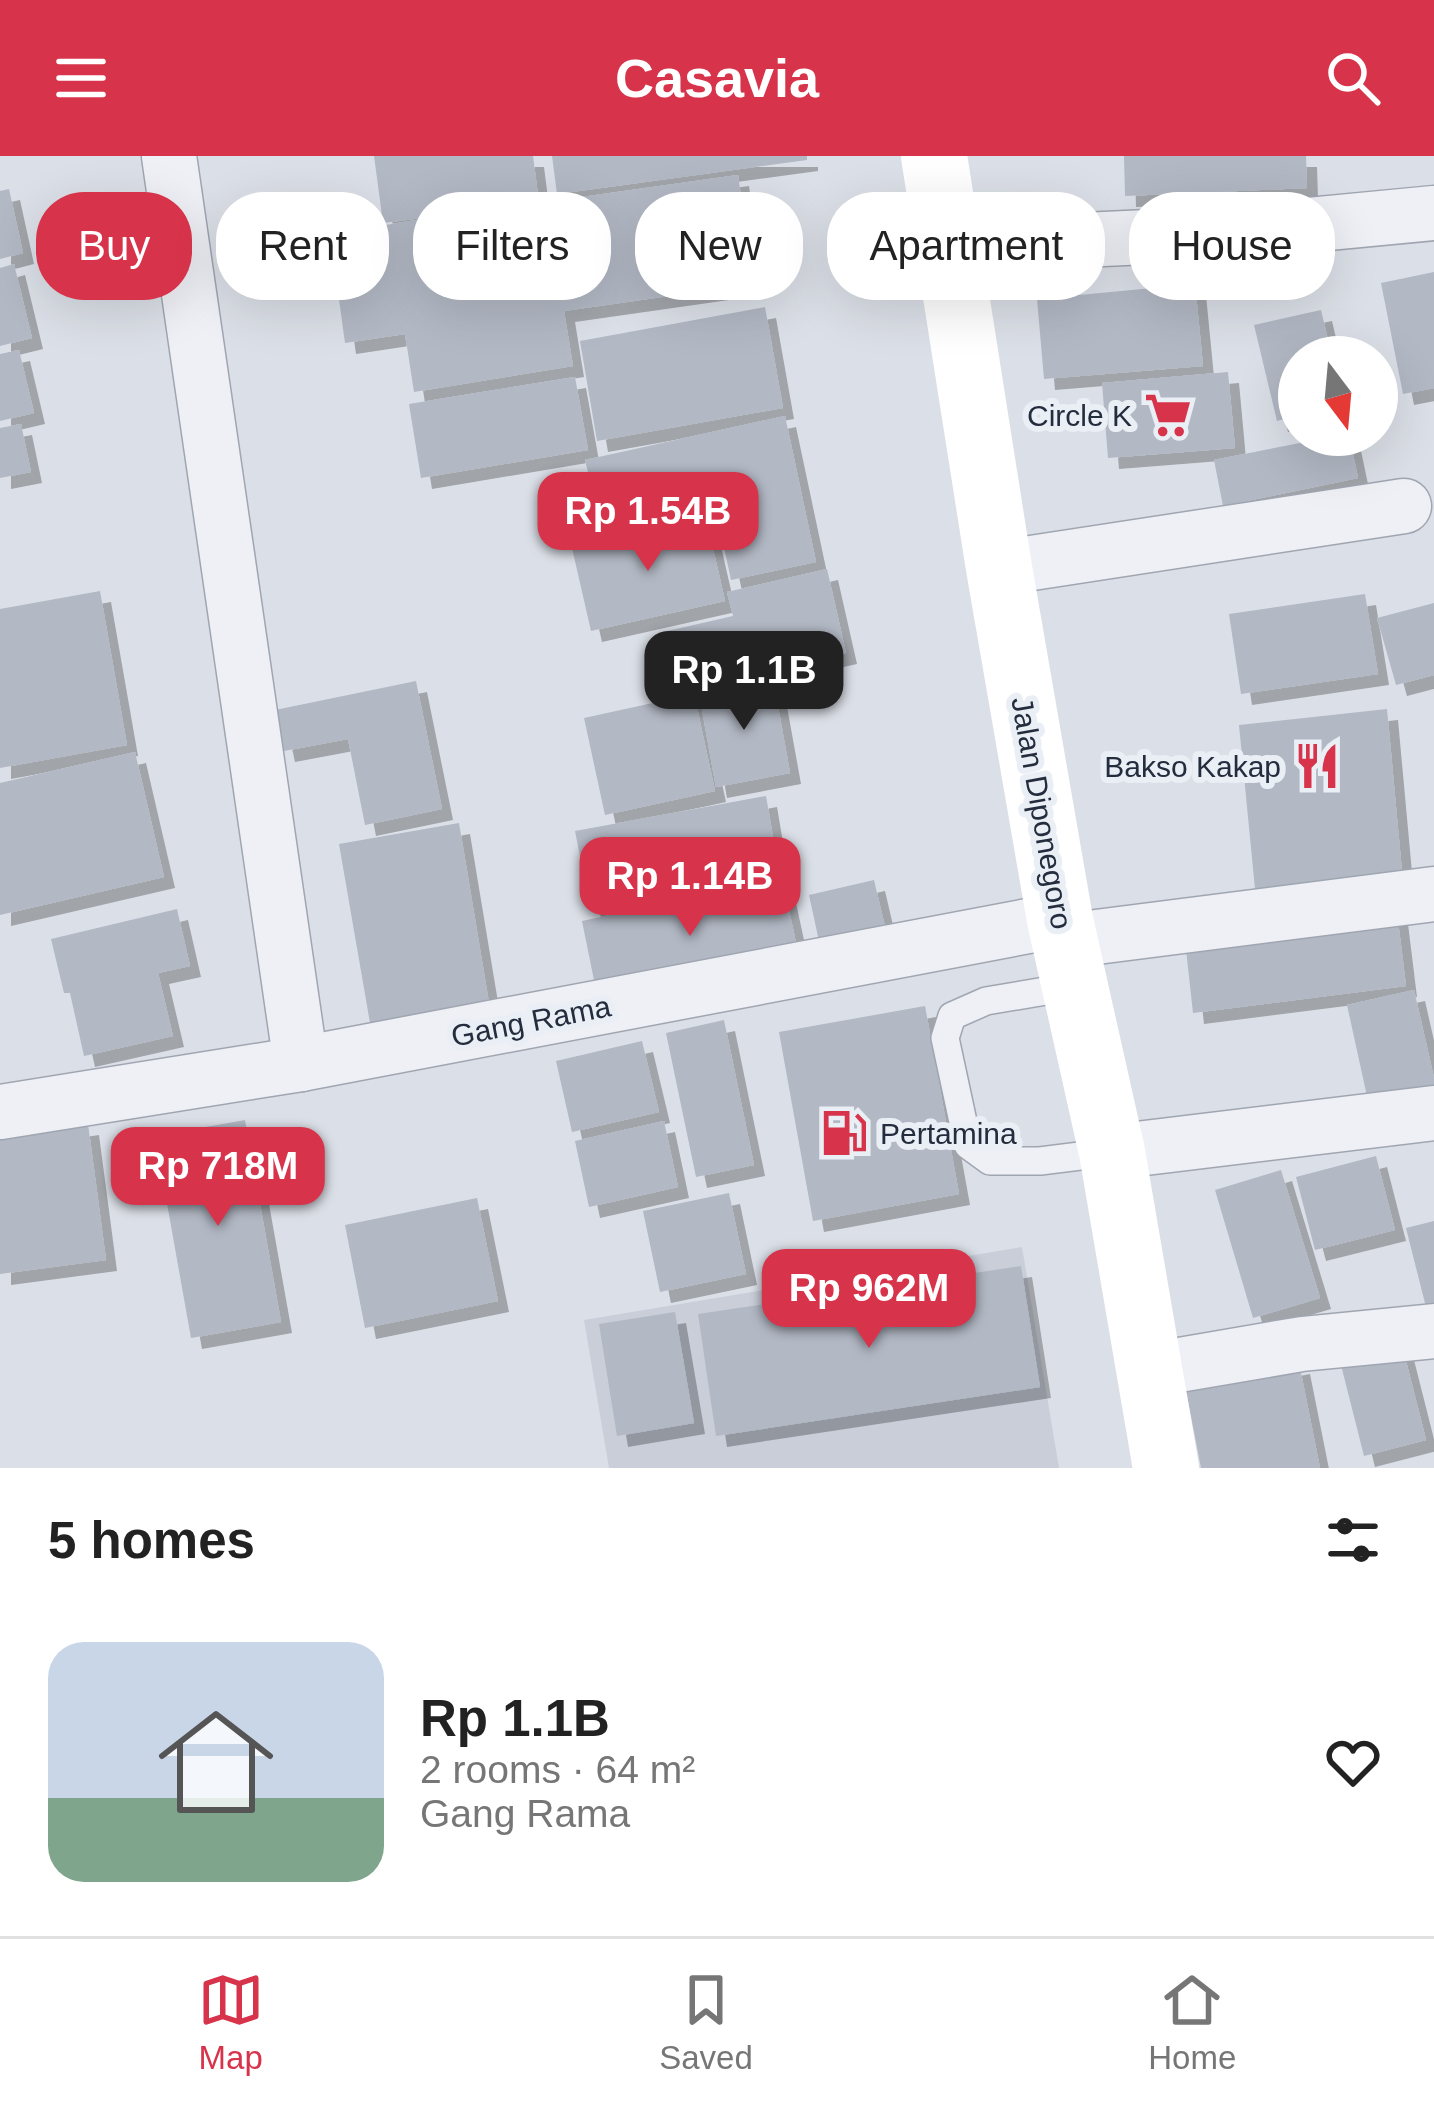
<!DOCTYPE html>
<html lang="en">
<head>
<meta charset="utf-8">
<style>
  :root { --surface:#fff; --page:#f6f6f6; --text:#222; --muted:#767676; --line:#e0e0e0; --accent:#d7344b }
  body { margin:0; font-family:Arial,sans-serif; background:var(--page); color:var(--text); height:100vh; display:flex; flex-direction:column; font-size:45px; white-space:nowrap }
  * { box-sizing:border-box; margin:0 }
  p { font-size:39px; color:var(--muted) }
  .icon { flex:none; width:66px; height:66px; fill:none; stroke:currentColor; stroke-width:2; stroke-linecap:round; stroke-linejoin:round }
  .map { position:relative; height:1312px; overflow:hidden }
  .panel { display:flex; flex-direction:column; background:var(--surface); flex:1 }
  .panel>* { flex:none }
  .banner { position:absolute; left:36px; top:36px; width:1362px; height:108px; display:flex; gap:24px }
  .needle { width:78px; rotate:164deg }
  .fabs { position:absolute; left:1278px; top:180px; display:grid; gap:24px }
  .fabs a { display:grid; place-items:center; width:120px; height:120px; border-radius:50%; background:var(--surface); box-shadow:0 12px 48px #0002; font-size:60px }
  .price { position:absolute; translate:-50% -102px; padding:0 27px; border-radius:24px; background:var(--accent); color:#fff; font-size:39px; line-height:78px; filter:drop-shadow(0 3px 6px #0008) }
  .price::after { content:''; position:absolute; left:50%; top:72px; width:36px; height:27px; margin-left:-18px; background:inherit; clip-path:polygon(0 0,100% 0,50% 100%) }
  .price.active { background:#222; color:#fff }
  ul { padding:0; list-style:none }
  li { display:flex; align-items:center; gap:36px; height:300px; padding:0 48px }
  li+li { border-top:3px solid var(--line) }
  li span { display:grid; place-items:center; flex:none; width:336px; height:240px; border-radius:36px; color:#555 }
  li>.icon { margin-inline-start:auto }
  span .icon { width:144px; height:144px; fill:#fffc; stroke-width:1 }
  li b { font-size:51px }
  h2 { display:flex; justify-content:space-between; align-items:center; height:144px; padding:0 48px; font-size:51px }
  .pill { padding:0 42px; border-radius:48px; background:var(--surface); box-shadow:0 12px 48px #0002; font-size:42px; line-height:108px }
  .pill.active { background:var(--accent); color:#fff }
  header { display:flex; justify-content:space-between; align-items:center; height:156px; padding:0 48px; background:var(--accent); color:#fff; font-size:54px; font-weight:700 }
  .menu { display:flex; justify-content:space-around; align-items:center; height:168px; border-top:3px solid var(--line); background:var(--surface); font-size:33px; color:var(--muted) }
  .menu a { display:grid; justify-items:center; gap:6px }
  .menu .active { color:var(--accent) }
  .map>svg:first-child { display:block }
  .built { fill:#c9ced9 }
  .building { fill:#b2b8c4; filter:url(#shadow) }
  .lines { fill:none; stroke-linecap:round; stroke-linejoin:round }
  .service-casing { stroke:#a0a6b1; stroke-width:30 }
  .minor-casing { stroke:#a0a6b1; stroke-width:57 }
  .service { stroke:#eef0f5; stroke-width:27 }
  .minor { stroke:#eef0f5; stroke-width:54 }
  .secondary { stroke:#fff; stroke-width:66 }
  .labels { text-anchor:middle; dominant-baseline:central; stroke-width:12; stroke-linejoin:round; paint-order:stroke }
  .poi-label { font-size:30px; fill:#242d3e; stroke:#eaeef5; text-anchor:end }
  .street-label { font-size:30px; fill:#242d3e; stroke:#eaeef5 }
</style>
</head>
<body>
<header><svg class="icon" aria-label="menu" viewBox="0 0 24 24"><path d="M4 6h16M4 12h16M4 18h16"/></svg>Casavia<svg class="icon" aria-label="search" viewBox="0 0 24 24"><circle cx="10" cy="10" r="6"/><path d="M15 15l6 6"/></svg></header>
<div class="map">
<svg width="1434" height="1312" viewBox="0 0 1434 1312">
  <defs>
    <filter id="shadow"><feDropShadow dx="11" dy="11" stdDeviation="0" flood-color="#0004"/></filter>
  </defs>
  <rect width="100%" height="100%" fill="#dbdfe7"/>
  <!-- built -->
  <polygon class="built" points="1022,1091 1059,1312 609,1312 584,1164"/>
  <!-- building -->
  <g class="building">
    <polygon points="374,0 533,0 539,47 738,19 753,128 564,155 573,210 414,236 405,178 345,187 330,78 460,57 383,67"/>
    <polygon points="552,0 807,0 807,4 557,38"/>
    <polygon points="1124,0 1306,0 1307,32 1125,40"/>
    <polygon points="9,33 23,97 0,103 0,35"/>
    <polygon points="14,108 32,182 0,190 0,112"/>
    <polygon points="1434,116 1434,232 1403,238 1381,127"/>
    <polygon points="1195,128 1203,210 1044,223 1037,143"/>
    <polygon points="765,151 783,252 597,285 580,185"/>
    <polygon points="1321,154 1332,201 1299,201 1299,259 1277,265 1254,169"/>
    <polygon points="19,194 34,257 0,265 0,198"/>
    <polygon points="1228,216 1235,292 1108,302 1102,227"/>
    <polygon points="575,221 588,294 421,322 409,248"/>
    <polygon points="785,260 816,406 731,424 713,340 600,366 585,304"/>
    <polygon points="21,268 31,316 0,322 0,272"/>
    <polygon points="1340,279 1349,279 1358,322 1223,350 1214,304"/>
    <polygon points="706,362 725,445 591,475 572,392"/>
    <polygon points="827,413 846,497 747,519 744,506 674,522 663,476 733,460 727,436"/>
    <polygon points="100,435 127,589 0,612 0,453"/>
    <polygon points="1365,438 1378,518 1241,538 1229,458"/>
    <polygon points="1434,447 1434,519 1396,529 1377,462"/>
    <polygon points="773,523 790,617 716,631 699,537"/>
    <polygon points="416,525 442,653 365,669 348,583 284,595 275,554"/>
    <polygon points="694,538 715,635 605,659 584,562"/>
    <polygon points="1387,553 1403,727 1256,743 1239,569"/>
    <polygon points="135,596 164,721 0,759 0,627"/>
    <polygon points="766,640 779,717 590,751 575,675"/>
    <polygon points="459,667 489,847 370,867 339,688"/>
    <polygon points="782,722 799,801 598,844 582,765"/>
    <polygon points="874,724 888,784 822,799 809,739"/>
    <polygon points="1396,749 1406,830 1193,857 1184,775"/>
    <polygon points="177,753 190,810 158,817 173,880 84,900 70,837 64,837 51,783"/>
    <polygon points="1414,834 1434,922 1434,949 1372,963 1347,849"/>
    <polygon points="925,850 959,1038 813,1065 779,876"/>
    <polygon points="724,864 754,1009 696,1021 666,877"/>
    <polygon points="642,885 659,956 572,976 556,905"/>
    <polygon points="245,964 281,1166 191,1182 155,980"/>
    <polygon points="664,965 678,1031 589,1051 575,985"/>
    <polygon points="88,968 106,1104 0,1118 0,981"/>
    <polygon points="1376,1000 1395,1074 1315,1094 1296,1021"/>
    <polygon points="1281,1014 1320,1142 1253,1162 1215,1034"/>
    <polygon points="729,1037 746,1118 660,1136 643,1055"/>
    <polygon points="477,1042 498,1145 365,1172 345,1069"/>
    <polygon points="1434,1065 1434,1175 1432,1175 1406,1072"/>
    <polygon points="1021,1110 1040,1231 716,1280 698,1158"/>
    <polygon points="675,1156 694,1267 617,1280 599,1168"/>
    <polygon points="1403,1193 1426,1284 1364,1300 1341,1209"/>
    <polygon points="1299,1207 1320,1312 1201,1312 1185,1229"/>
  </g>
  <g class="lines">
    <defs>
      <polyline id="service" points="1075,830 986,845 952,860 945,882 968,989 990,1005 1040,1005 1112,996"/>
      <g id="minor">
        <polyline points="169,0 301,908"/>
        <polyline points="949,90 1213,78 1434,57"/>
        <polyline points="999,412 1404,350"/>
        <polyline points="1065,785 1434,738"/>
        <polyline points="0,956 301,908 1060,764"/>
        <polyline points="1112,996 1434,957"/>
        <polyline points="1150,1214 1302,1188 1434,1175"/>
      </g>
    </defs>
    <!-- service casing -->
    <use href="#service" class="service-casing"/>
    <!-- minor casing -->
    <use href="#minor" class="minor-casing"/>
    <!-- service -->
    <use href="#service" class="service"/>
    <!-- minor -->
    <use href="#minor" class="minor"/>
    <!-- secondary -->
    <polyline class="secondary" points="934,0 999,412 1060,764 1112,996 1166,1312"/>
  </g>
  <!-- icons -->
  <defs>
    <symbol id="supermarket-bare" viewBox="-9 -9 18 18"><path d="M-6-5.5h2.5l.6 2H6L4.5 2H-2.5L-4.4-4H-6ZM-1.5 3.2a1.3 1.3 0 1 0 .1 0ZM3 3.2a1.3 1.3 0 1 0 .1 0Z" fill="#d7344b" stroke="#eaeef5" stroke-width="2.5" paint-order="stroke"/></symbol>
    <symbol id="restaurant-bare" viewBox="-9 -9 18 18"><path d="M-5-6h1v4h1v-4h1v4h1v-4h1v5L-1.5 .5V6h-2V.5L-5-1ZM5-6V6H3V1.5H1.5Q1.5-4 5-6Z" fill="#d7344b" stroke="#eaeef5" stroke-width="2.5" paint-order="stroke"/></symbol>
    <symbol id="fuel-bare" viewBox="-9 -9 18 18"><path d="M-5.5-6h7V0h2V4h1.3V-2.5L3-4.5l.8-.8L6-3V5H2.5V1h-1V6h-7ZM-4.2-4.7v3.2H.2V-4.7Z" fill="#d7344b" stroke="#eaeef5" stroke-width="2.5" paint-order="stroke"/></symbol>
  </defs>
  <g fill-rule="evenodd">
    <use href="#supermarket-bare" x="1135" y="226" width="66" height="66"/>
    <use href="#restaurant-bare" x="1284" y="577" width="66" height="66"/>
    <use href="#fuel-bare" x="811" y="944" width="66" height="66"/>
  </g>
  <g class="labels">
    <!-- poi labels -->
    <g class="poi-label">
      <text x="1132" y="259">Circle K</text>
      <text x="1281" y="610">Bakso Kakap</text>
      <text x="880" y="977" text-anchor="start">Pertamina</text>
    </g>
    <!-- street labels -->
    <g class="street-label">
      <text transform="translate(1042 657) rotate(80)">Jalan Diponegoro</text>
      <text transform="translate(531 865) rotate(-11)">Gang Rama</text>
    </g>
  </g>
</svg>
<div class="fabs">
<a><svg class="needle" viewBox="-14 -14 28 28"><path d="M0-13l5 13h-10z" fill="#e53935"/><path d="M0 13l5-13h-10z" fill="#767676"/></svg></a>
</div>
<b class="price" style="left:648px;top:418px">Rp 1.54B</b>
<b class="price active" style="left:744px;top:577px">Rp 1.1B</b>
<b class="price" style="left:690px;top:783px">Rp 1.14B</b>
<b class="price" style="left:218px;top:1073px">Rp 718M</b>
<b class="price" style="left:869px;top:1195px">Rp 962M</b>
<div class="banner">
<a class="pill active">Buy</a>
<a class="pill">Rent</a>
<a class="pill">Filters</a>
<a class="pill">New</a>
<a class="pill">Apartment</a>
<a class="pill">House</a>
</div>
</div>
<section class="panel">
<h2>5 homes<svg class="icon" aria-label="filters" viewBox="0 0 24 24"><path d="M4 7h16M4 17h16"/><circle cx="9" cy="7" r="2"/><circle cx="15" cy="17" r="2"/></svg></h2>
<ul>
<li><span style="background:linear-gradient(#c9d6e8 65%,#7fa58c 0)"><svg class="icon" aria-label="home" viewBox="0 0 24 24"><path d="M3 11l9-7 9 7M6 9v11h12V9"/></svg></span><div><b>Rp 1.1B</b><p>2 rooms · 64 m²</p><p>Gang Rama</p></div><svg class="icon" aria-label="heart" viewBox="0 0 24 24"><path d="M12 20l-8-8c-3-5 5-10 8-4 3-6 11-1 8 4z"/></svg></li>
</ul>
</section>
<nav class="menu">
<a class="active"><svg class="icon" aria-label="map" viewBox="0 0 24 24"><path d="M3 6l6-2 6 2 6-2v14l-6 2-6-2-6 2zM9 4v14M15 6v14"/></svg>Map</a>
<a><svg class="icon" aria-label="saved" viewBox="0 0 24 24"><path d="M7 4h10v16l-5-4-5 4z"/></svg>Saved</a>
<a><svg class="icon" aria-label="home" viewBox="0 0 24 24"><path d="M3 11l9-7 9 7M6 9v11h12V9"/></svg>Home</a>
</nav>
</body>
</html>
